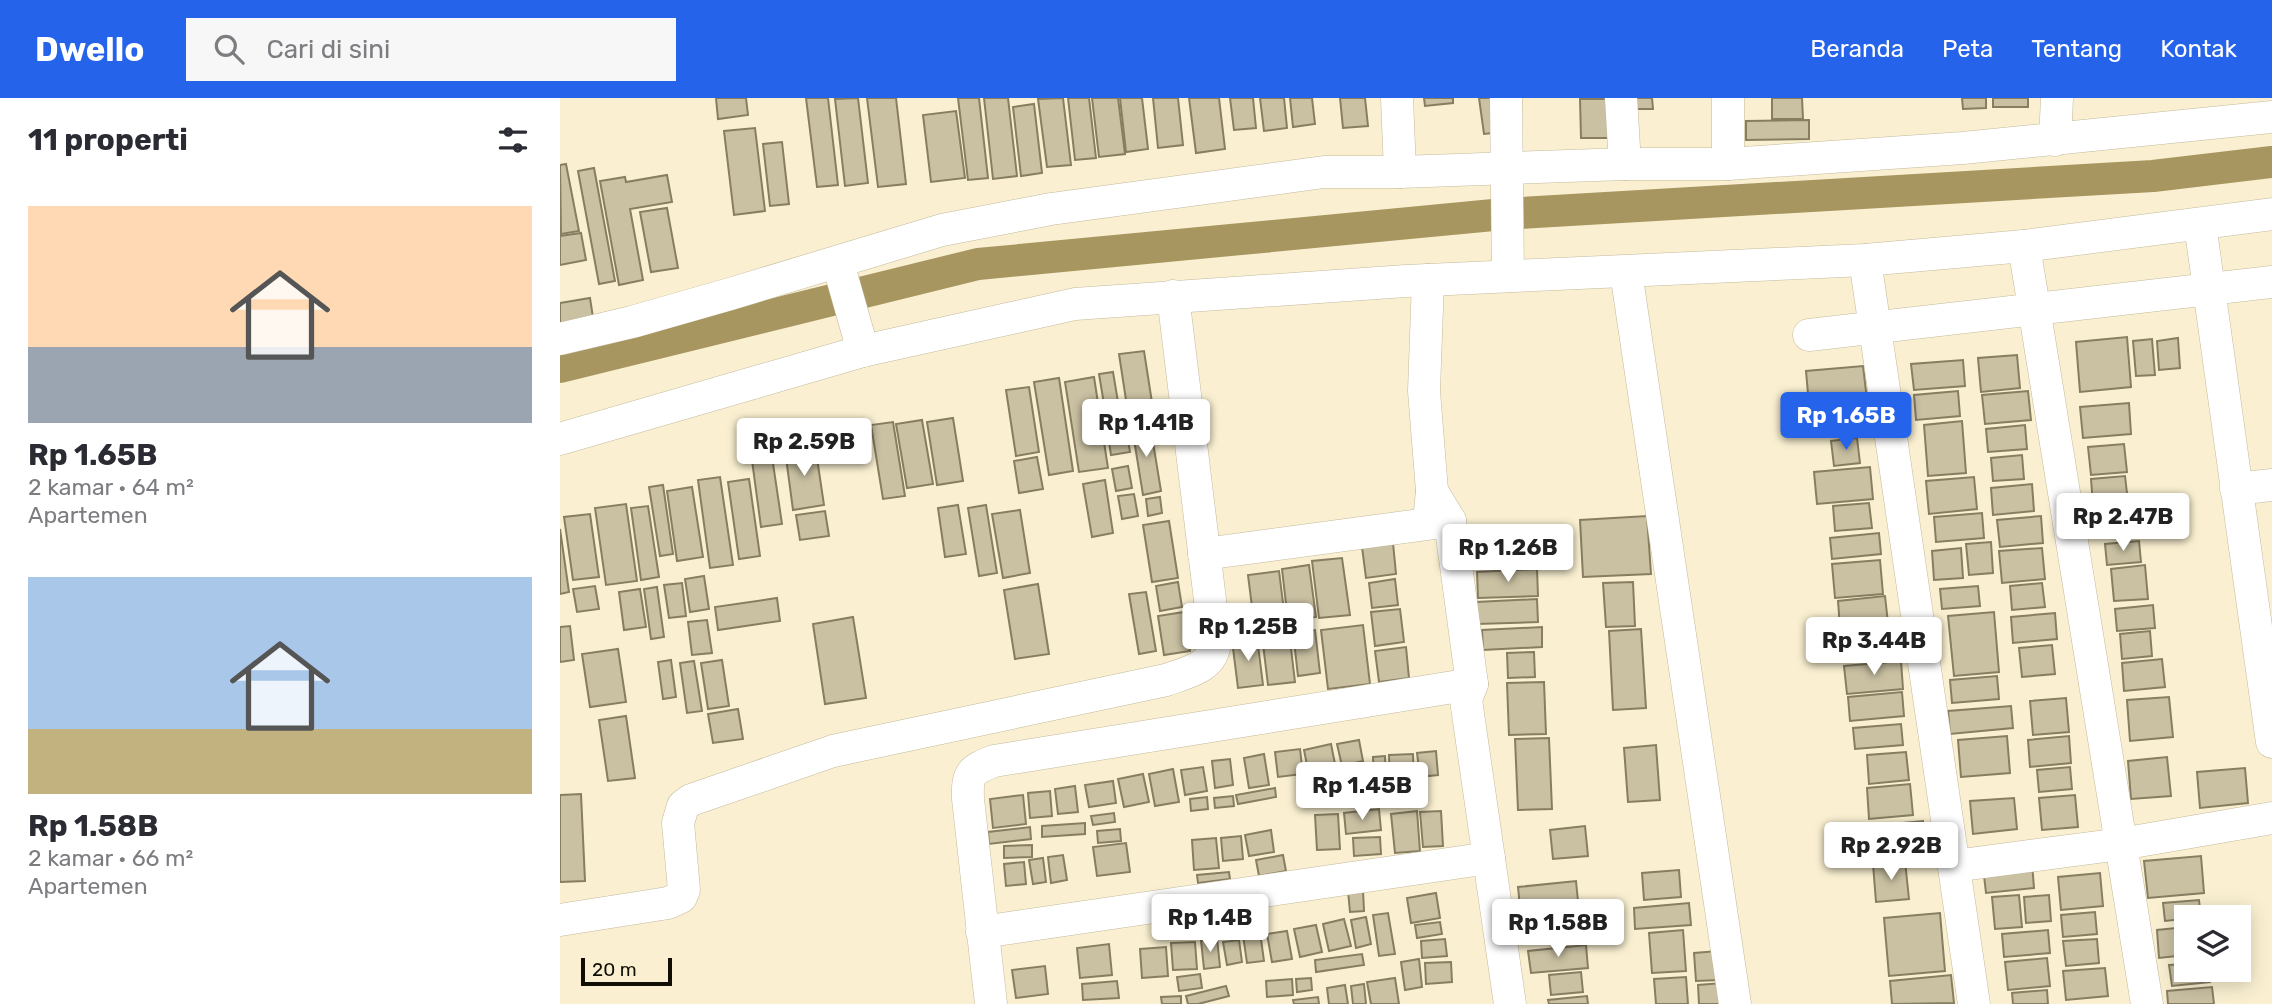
<!DOCTYPE html>
<html lang="id">
<head>
<meta charset="utf-8">
<style>
  :root { --surface:#fff; --page:#f7f7f7; --text:#2b2b33; --muted:#7c7c81; --accent:#2563eb }
  body { margin:0; font-family:Rubik,sans-serif; background:var(--page); color:var(--text); height:100vh; display:flex; flex-direction:column; font-size:26px; white-space:nowrap }
  * { box-sizing:border-box; margin:0 }
  p { font-size:23px; color:var(--muted) }
  .icon { flex:none; width:38px; height:38px; fill:none; stroke:currentColor; stroke-width:2; stroke-linecap:round; stroke-linejoin:round }
  .map { position:relative; flex:1; overflow:hidden }
  .sheet { display:flex; flex-direction:column; background:var(--surface); width:560px }
  .sheet>* { flex:none }
  .fabs { position:absolute; left:1614px; top:807px; display:grid; gap:14px }
  .fabs a { display:grid; place-items:center; width:77px; height:77px; border-radius:0px; background:var(--surface); box-shadow:0 4px 18px #0003; font-size:35px }
  .scale { position:absolute; left:21px; bottom:18px; width:91px; box-sizing:border-box; padding-left:7px; border:4px solid #110e04; border-top:0; font-size:19px; line-height:24px; white-space:nowrap; color:#110e04; -webkit-text-stroke:5px #faf0d1; paint-order:stroke }
  .price { position:absolute; translate:-50% -60px; padding:0 16px; border-radius:7px; background:#fff; color:#222; font-size:23px; line-height:46px; filter:drop-shadow(0 2px 4px #0008) }
  .price::after { content:''; position:absolute; left:50%; top:42px; width:21px; height:16px; margin-left:-10px; background:inherit; clip-path:polygon(0 0,100% 0,50% 100%) }
  .price.on { background:var(--accent); color:#fff }
  ul { padding:0; list-style:none }
  li { display:grid; align-content:center; gap:14px; height:371px; padding:0 28px }
  li span { display:grid; place-items:center; height:217px; border-radius:0px; color:#555 }
  li>.icon { margin-inline-start:auto }
  span .icon { width:126px; height:126px; fill:#fffc; stroke-width:1 }
  li b { font-size:30px }
  h2 { display:flex; justify-content:space-between; align-items:center; height:84px; padding:0 28px; font-size:30px }
  header { display:flex; align-items:center; gap:42px; box-sizing:border-box; height:98px; padding:0 35px; background:var(--accent); color:#fff }
  header strong { font-size:33px }
  nav { display:flex; gap:38px; margin-inline-start:auto; font-size:24px }
  .search { width:490px; height:63px; background:var(--page); display:flex; align-items:center; gap:18px; box-sizing:border-box; padding:0 24px; border-radius:0px; color:var(--muted); font-size:26px }
  main { display:flex; flex:1; min-height:0 }
  .map>svg:first-child { display:block }
  .lines { fill:none; stroke-linecap:round; stroke-linejoin:round }
  .canal { stroke:#a79660; stroke-width:32 }
  .building { fill:#cac1a3; stroke:#877e62; stroke-width:2 }
  .street-casing { stroke:#c3b99c; stroke-width:33 }
  .street { stroke:#fff; stroke-width:32 }
</style>
</head>
<body>
<header>
<strong>Dwello</strong>
<div class="search"><svg class="icon" aria-label="search" viewBox="0 0 24 24"><circle cx="10" cy="10" r="6"/><path d="M15 15l6 6"/></svg>Cari di sini</div>
<nav><a>Beranda</a><a>Peta</a><a>Tentang</a><a>Kontak</a></nav>
</header>
<main>
<section class="sheet">
<h2>11 properti<svg class="icon" aria-label="filters" viewBox="0 0 24 24"><path d="M4 7h16M4 17h16"/><circle cx="9" cy="7" r="2"/><circle cx="15" cy="17" r="2"/></svg></h2>
<ul>
<li><span style="background:linear-gradient(#ffd9b3 65%,#9aa5b1 0)"><svg class="icon" aria-label="home" viewBox="0 0 24 24"><path d="M3 11l9-7 9 7M6 9v11h12V9"/></svg></span><div><b>Rp 1.65B</b><p>2 kamar · 64 m²</p><p>Apartemen</p></div></li>
<li><span style="background:linear-gradient(#a9c7e8 70%,#c2b280 0)"><svg class="icon" aria-label="home" viewBox="0 0 24 24"><path d="M3 11l9-7 9 7M6 9v11h12V9"/></svg></span><div><b>Rp 1.58B</b><p>2 kamar · 66 m²</p><p>Apartemen</p></div></li>
</ul>
</section>
<div class="map">
<svg width="1712" height="906" viewBox="0 0 1712 906">
  <rect width="100%" height="100%" fill="#faf0d1"/>
  <g class="lines">
    <!-- canal -->
    <polyline class="canal" points="0,269 418,166 944,116 1593,78 1712,64"/>
  </g>
  <!-- building -->
  <g class="building">
    <polygon points="156,0 186,0 188,17 158,21"/>
    <polygon points="246,0 268,0 278,87 257,89"/>
    <polygon points="298,0 308,85 285,88 275,1"/>
    <polygon points="307,0 336,0 346,86 318,89"/>
    <polygon points="398,0 419,0 428,80 408,82"/>
    <polygon points="424,0 448,0 457,78 433,81"/>
    <polygon points="503,0 511,67 487,69 478,1"/>
    <polygon points="508,0 529,0 536,60 515,62"/>
    <polygon points="532,0 558,0 565,56 539,59"/>
    <polygon points="560,0 582,0 588,51 566,54"/>
    <polygon points="593,0 618,0 623,47 598,50"/>
    <polygon points="629,0 659,0 665,51 636,55"/>
    <polygon points="670,0 693,0 696,30 674,32"/>
    <polygon points="700,0 724,0 727,30 704,33"/>
    <polygon points="730,0 752,0 755,26 733,29"/>
    <polygon points="780,0 805,0 808,28 783,30"/>
    <polygon points="864,0 893,0 893,5 865,8"/>
    <polygon points="919,0 938,0 942,34 924,36"/>
    <polygon points="1071,0 1092,0 1093,11 1071,11"/>
    <polygon points="1212,0 1242,0 1243,21 1212,21"/>
    <polygon points="1402,0 1426,0 1426,10 1403,11"/>
    <rect x="1433" y="0" width="35" height="9"/>
    <polygon points="1020,1 1055,1 1055,40 1021,40"/>
    <polygon points="474,6 482,75 461,78 453,9"/>
    <polygon points="396,13 405,80 371,84 363,17"/>
    <polygon points="1249,22 1249,41 1186,42 1186,23"/>
    <polygon points="195,30 205,113 174,117 164,33"/>
    <polygon points="222,44 229,106 210,108 203,46"/>
    <polygon points="6,66 19,133 1,136 0,67"/>
    <polygon points="34,70 55,183 39,186 18,73"/>
    <polygon points="107,77 112,104 70,111 83,182 59,187 40,83 65,79 66,84"/>
    <polygon points="107,110 118,170 91,174 80,114"/>
    <polygon points="21,135 26,162 0,167 0,138"/>
    <polygon points="30,200 34,226 0,232 0,205"/>
    <polygon points="1567,239 1571,289 1520,294 1516,244"/>
    <polygon points="1618,240 1620,270 1599,272 1597,243"/>
    <polygon points="1592,241 1595,277 1576,278 1573,243"/>
    <polygon points="584,253 593,311 568,315 559,256"/>
    <polygon points="1457,257 1460,290 1421,294 1418,260"/>
    <polygon points="1403,262 1405,288 1354,292 1351,266"/>
    <polygon points="1303,268 1307,302 1249,307 1246,273"/>
    <polygon points="553,274 558,304 544,306 539,276"/>
    <polygon points="534,279 548,370 519,374 505,284"/>
    <polygon points="499,280 513,373 489,377 474,284"/>
    <polygon points="469,289 479,354 456,358 446,292"/>
    <polygon points="1398,293 1400,318 1356,322 1354,297"/>
    <polygon points="1468,293 1471,322 1425,326 1422,297"/>
    <polygon points="1569,305 1571,336 1523,340 1520,309"/>
    <polygon points="562,308 570,354 551,357 544,311"/>
    <polygon points="1292,311 1294,336 1268,339 1265,313"/>
    <polygon points="393,320 403,383 377,387 367,324"/>
    <polygon points="362,322 373,386 347,390 336,326"/>
    <polygon points="1402,323 1406,375 1368,378 1364,327"/>
    <polygon points="333,324 345,398 323,401 311,327"/>
    <polygon points="590,326 601,393 583,397 572,329"/>
    <polygon points="1465,327 1467,351 1428,354 1426,331"/>
    <polygon points="1297,340 1300,365 1274,368 1271,343"/>
    <polygon points="1564,346 1567,374 1531,377 1528,349"/>
    <polygon points="255,347 264,407 233,412 225,352"/>
    <polygon points="211,352 222,426 201,429 191,355"/>
    <polygon points="1462,357 1464,381 1433,383 1431,360"/>
    <polygon points="477,359 483,391 459,395 454,363"/>
    <polygon points="568,368 572,390 556,393 552,371"/>
    <polygon points="1310,369 1313,401 1257,406 1254,374"/>
    <polygon points="1565,378 1568,404 1533,407 1531,381"/>
    <polygon points="160,379 173,467 150,470 138,382"/>
    <polygon points="1414,379 1417,411 1369,416 1366,383"/>
    <polygon points="189,381 200,458 179,461 168,384"/>
    <polygon points="545,382 553,435 532,439 523,386"/>
    <polygon points="1472,386 1474,413 1433,417 1431,390"/>
    <polygon points="103,387 113,456 100,458 89,389"/>
    <polygon points="132,389 143,459 117,463 107,393"/>
    <polygon points="574,396 578,418 562,421 558,398"/>
    <polygon points="600,399 602,415 588,418 586,401"/>
    <polygon points="1309,405 1312,430 1275,433 1273,408"/>
    <polygon points="66,406 77,483 46,487 35,410"/>
    <polygon points="398,407 406,456 385,459 378,410"/>
    <polygon points="426,407 437,475 419,478 408,410"/>
    <polygon points="88,408 99,479 81,482 71,410"/>
    <polygon points="1572,408 1575,435 1533,438 1531,412"/>
    <polygon points="460,412 470,475 443,480 432,416"/>
    <polygon points="265,413 269,438 240,442 236,417"/>
    <polygon points="1422,415 1424,440 1376,444 1374,419"/>
    <polygon points="30,416 39,479 13,482 4,419"/>
    <polygon points="1087,418 1091,476 1023,479 1020,422"/>
    <polygon points="1481,418 1483,445 1440,449 1437,422"/>
    <polygon points="609,423 618,480 592,484 583,427"/>
    <polygon points="0,431 9,494 0,496"/>
    <polygon points="1319,435 1321,456 1272,461 1270,440"/>
    <polygon points="975,443 976,468 911,471 910,446"/>
    <polygon points="1579,443 1581,464 1547,467 1545,446"/>
    <polygon points="1431,444 1433,475 1409,477 1406,446"/>
    <polygon points="833,445 836,476 806,480 802,449"/>
    <polygon points="1401,450 1403,480 1374,482 1372,453"/>
    <polygon points="1482,450 1485,481 1442,485 1439,453"/>
    <polygon points="782,460 790,517 759,520 752,463"/>
    <polygon points="1320,462 1323,496 1275,500 1272,466"/>
    <polygon points="749,467 756,519 728,523 722,471"/>
    <polygon points="1585,467 1588,501 1554,503 1551,471"/>
    <polygon points="977,471 978,498 918,500 917,474"/>
    <polygon points="719,473 726,529 695,533 688,477"/>
    <polygon points="144,478 149,511 130,514 125,481"/>
    <polygon points="835,481 838,507 812,510 809,485"/>
    <polygon points="618,484 622,509 600,513 596,488"/>
    <polygon points="1073,484 1075,528 1046,529 1043,485"/>
    <polygon points="122,485 126,518 109,520 104,487"/>
    <polygon points="1482,485 1485,509 1452,512 1450,488"/>
    <polygon points="478,486 489,556 455,561 444,492"/>
    <polygon points="35,488 39,511 17,514 13,491"/>
    <polygon points="1418,488 1420,508 1382,511 1380,491"/>
    <polygon points="97,489 104,539 91,541 84,491"/>
    <polygon points="80,491 86,529 64,532 59,494"/>
    <polygon points="586,494 596,553 579,556 569,496"/>
    <polygon points="1325,498 1328,525 1280,529 1278,503"/>
    <polygon points="217,500 220,523 158,532 155,509"/>
    <polygon points="977,501 978,524 917,526 916,504"/>
    <polygon points="1593,507 1595,530 1557,533 1555,511"/>
    <polygon points="840,511 844,544 815,548 811,514"/>
    <polygon points="624,514 630,553 604,557 598,518"/>
    <polygon points="1434,514 1439,574 1394,578 1388,518"/>
    <polygon points="1495,515 1497,541 1453,545 1451,519"/>
    <polygon points="293,519 306,600 265,606 253,526"/>
    <polygon points="147,522 152,555 132,557 128,524"/>
    <polygon points="803,527 810,586 768,591 761,532"/>
    <polygon points="10,528 14,562 0,564 0,529"/>
    <polygon points="982,529 982,549 923,552 922,532"/>
    <polygon points="1081,531 1086,610 1053,612 1049,533"/>
    <polygon points="755,532 760,575 738,578 733,534"/>
    <polygon points="1340,532 1342,557 1283,562 1281,537"/>
    <polygon points="1590,533 1592,558 1562,561 1560,536"/>
    <polygon points="697,539 703,587 678,590 672,542"/>
    <polygon points="730,542 735,584 708,587 703,546"/>
    <polygon points="1492,547 1495,576 1462,579 1459,550"/>
    <polygon points="846,549 849,580 819,584 815,553"/>
    <polygon points="58,551 66,604 30,609 22,556"/>
    <polygon points="974,554 975,579 948,580 947,555"/>
    <polygon points="1602,561 1605,589 1564,593 1562,565"/>
    <polygon points="111,562 116,599 103,601 98,564"/>
    <polygon points="162,562 169,608 148,611 141,565"/>
    <polygon points="134,563 142,613 127,615 120,565"/>
    <polygon points="1341,563 1343,591 1287,596 1284,568"/>
    <polygon points="1437,578 1439,601 1392,605 1390,582"/>
    <polygon points="984,584 986,636 949,637 947,585"/>
    <polygon points="1342,594 1344,618 1290,623 1288,599"/>
    <polygon points="1609,599 1613,639 1570,643 1567,602"/>
    <polygon points="1506,600 1509,634 1473,637 1470,603"/>
    <polygon points="1451,608 1453,630 1390,636 1388,613"/>
    <polygon points="178,611 183,641 153,645 148,616"/>
    <polygon points="66,618 75,680 48,683 39,622"/>
    <polygon points="1341,626 1343,647 1295,651 1293,630"/>
    <polygon points="1447,638 1450,675 1401,679 1398,642"/>
    <polygon points="1509,638 1511,665 1470,669 1468,642"/>
    <polygon points="989,640 992,711 958,712 955,641"/>
    <polygon points="799,642 803,663 782,668 777,646"/>
    <polygon points="771,646 775,666 748,672 744,652"/>
    <polygon points="1096,647 1100,702 1068,704 1064,650"/>
    <polygon points="740,651 743,676 718,679 715,654"/>
    <polygon points="876,653 878,677 860,679 857,655"/>
    <polygon points="1346,654 1349,682 1309,686 1307,657"/>
    <polygon points="704,656 709,687 689,690 684,660"/>
    <polygon points="853,656 854,684 830,684 829,657"/>
    <polygon points="825,658 826,683 814,684 813,659"/>
    <polygon points="1607,659 1611,698 1571,701 1568,663"/>
    <polygon points="670,661 673,687 655,690 652,663"/>
    <polygon points="643,669 647,693 625,697 621,672"/>
    <polygon points="808,669 811,688 784,692 781,674"/>
    <polygon points="1510,669 1512,691 1479,694 1477,672"/>
    <polygon points="1685,670 1688,705 1640,710 1637,674"/>
    <polygon points="613,671 619,704 595,708 589,676"/>
    <polygon points="776,675 779,693 753,698 749,680"/>
    <polygon points="583,676 589,704 564,709 558,681"/>
    <polygon points="553,683 556,705 529,709 525,687"/>
    <polygon points="864,686 866,706 835,709 834,689"/>
    <polygon points="1350,686 1353,717 1309,721 1307,690"/>
    <polygon points="515,688 518,714 498,716 495,691"/>
    <polygon points="715,690 716,699 678,706 676,697"/>
    <polygon points="490,693 492,718 470,720 468,695"/>
    <polygon points="805,695 806,705 785,708 783,698"/>
    <polygon points="21,696 25,783 0,784 0,697"/>
    <polygon points="463,697 466,726 433,730 430,701"/>
    <polygon points="1515,697 1518,729 1482,732 1479,700"/>
    <polygon points="673,698 674,708 655,710 654,700"/>
    <polygon points="647,699 648,711 631,713 630,701"/>
    <polygon points="1454,700 1457,731 1413,736 1410,703"/>
    <polygon points="819,711 821,732 786,736 784,715"/>
    <polygon points="857,713 860,753 835,755 831,716"/>
    <polygon points="881,713 883,748 863,749 860,714"/>
    <polygon points="554,715 555,724 533,727 531,718"/>
    <polygon points="778,716 780,751 757,752 755,717"/>
    <polygon points="1363,723 1366,754 1313,758 1310,728"/>
    <polygon points="525,725 525,736 482,739 482,728"/>
    <polygon points="1025,728 1028,758 993,761 990,732"/>
    <polygon points="470,729 471,741 429,746 428,734"/>
    <polygon points="560,731 561,743 538,745 537,733"/>
    <polygon points="711,732 714,754 689,758 685,737"/>
    <polygon points="681,738 683,761 663,763 661,740"/>
    <polygon points="820,739 821,756 794,758 793,740"/>
    <polygon points="656,740 659,770 634,772 632,742"/>
    <polygon points="566,745 570,774 537,778 533,749"/>
    <polygon points="472,747 472,759 444,760 444,748"/>
    <polygon points="503,757 507,782 491,785 488,759"/>
    <polygon points="723,757 726,773 699,778 696,762"/>
    <polygon points="1641,758 1644,795 1588,800 1584,763"/>
    <polygon points="483,760 486,784 473,786 469,762"/>
    <polygon points="1345,763 1349,801 1316,804 1313,766"/>
    <polygon points="464,764 466,786 446,788 444,766"/>
    <polygon points="1472,765 1474,790 1426,795 1423,769"/>
    <polygon points="1119,772 1121,799 1084,802 1082,775"/>
    <polygon points="669,774 670,781 638,785 637,777"/>
    <polygon points="1540,775 1543,808 1501,812 1498,779"/>
    <polygon points="1016,783 1019,813 961,818 958,789"/>
    <polygon points="803,792 804,813 790,814 788,793"/>
    <polygon points="876,795 880,820 851,825 847,800"/>
    <polygon points="1459,797 1462,829 1435,831 1432,799"/>
    <polygon points="1489,797 1491,823 1466,825 1464,799"/>
    <polygon points="1639,802 1641,819 1605,823 1603,805"/>
    <polygon points="1129,805 1131,827 1075,831 1074,810"/>
    <polygon points="1535,814 1537,836 1503,839 1501,817"/>
    <polygon points="828,815 835,856 819,858 813,817"/>
    <polygon points="1380,815 1385,873 1329,878 1324,820"/>
    <polygon points="1020,816 1023,841 972,846 970,821"/>
    <polygon points="806,819 811,846 796,850 791,822"/>
    <polygon points="784,821 791,848 769,853 763,826"/>
    <polygon points="880,824 882,836 857,840 855,827"/>
    <polygon points="756,827 762,854 740,859 734,831"/>
    <polygon points="1626,829 1626,857 1599,860 1597,832"/>
    <polygon points="1123,832 1126,873 1092,875 1089,835"/>
    <polygon points="1488,832 1490,855 1444,859 1442,836"/>
    <polygon points="727,833 732,861 712,864 707,836"/>
    <polygon points="700,834 704,863 687,865 683,837"/>
    <polygon points="657,840 660,869 644,871 641,842"/>
    <polygon points="885,841 887,858 862,860 861,843"/>
    <polygon points="1537,841 1539,865 1506,868 1503,843"/>
    <polygon points="679,842 682,864 667,867 663,844"/>
    <polygon points="635,844 637,871 613,872 611,845"/>
    <polygon points="549,846 552,877 520,880 517,850"/>
    <polygon points="1026,847 1028,870 971,875 968,853"/>
    <polygon points="606,849 608,878 582,880 580,851"/>
    <polygon points="1158,853 1160,882 1136,883 1134,855"/>
    <polygon points="802,856 804,867 756,874 755,862"/>
    <polygon points="1487,860 1490,888 1448,892 1445,864"/>
    <polygon points="859,861 862,889 845,892 841,864"/>
    <polygon points="891,864 892,884 866,886 865,865"/>
    <polygon points="1626,866 1626,872 1649,872 1650,884 1612,888 1609,867"/>
    <polygon points="485,868 488,896 456,900 452,872"/>
    <polygon points="1545,870 1548,898 1506,902 1503,873"/>
    <polygon points="1021,874 1023,894 991,897 989,877"/>
    <polygon points="640,876 642,890 619,893 617,879"/>
    <polygon points="1391,877 1394,905 1332,906 1330,883"/>
    <polygon points="1126,879 1128,906 1096,906 1094,881"/>
    <polygon points="751,880 752,892 737,894 736,881"/>
    <polygon points="835,880 839,906 811,906 807,884"/>
    <polygon points="732,881 733,897 707,899 706,883"/>
    <polygon points="557,883 559,900 523,902 522,886"/>
    <polygon points="1162,885 1163,906 1139,906 1138,887"/>
    <polygon points="804,886 806,906 793,906 791,888"/>
    <polygon points="785,887 788,906 769,906 767,890"/>
    <polygon points="666,888 669,898 638,906 628,906 626,898"/>
    <polygon points="1652,889 1654,906 1608,906 1607,893"/>
    <polygon points="1487,892 1488,906 1453,906 1452,895"/>
    <polygon points="621,898 621,906 602,906 601,899"/>
    <polygon points="1027,898 1028,906 989,906 988,902"/>
    <polygon points="758,899 759,906 734,906 733,902"/>
  </g>
  <g class="lines">
    <defs>
      <g id="street">
        <polyline points="837,0 840,74"/>
        <polyline points="946,0 948,178"/>
        <polyline points="1061,0 1065,66"/>
        <polyline points="1495,42 1497,0"/>
        <polyline points="1168,66 1168,0"/>
        <polyline points="1640,126 1712,644"/>
        <polyline points="1464,148 1587,906"/>
        <polyline points="1305,162 1414,906"/>
        <polyline points="278,165 303,253"/>
        <polyline points="1066,174 1175,906"/>
        <polyline points="868,182 864,293 872,393 870,413"/>
        <polyline points="1249,237 1712,184"/>
        <polyline points="0,241 72,224 170,196 382,132 491,111 764,74 840,74 1065,66 1168,66 1403,50 1712,19"/>
        <polyline points="0,341 303,253 515,206 846,183 1305,162 1464,148 1712,116"/>
        <polyline points="1676,391 1712,387"/>
        <polyline points="872,393 890,423 912,586 906,602 950,906"/>
        <polyline points="644,456 890,423"/>
        <polyline points="1394,768 1561,746 1712,720"/>
        <path d="M0 822 108 805 121 799 124 792 118 725 123 708 131 702 273 653 606 582C628 574 654 570 655 543L613 198"/>
        <polyline points="422,834 929,760"/>
        <path d="M431 906 408 701C407 675 411 672 434 663L912 586"/>
      </g>
    </defs>
    <!-- street casing -->
    <use href="#street" class="street-casing"/>
    <!-- street -->
    <use href="#street" class="street"/>
  </g>
</svg>
<div class="fabs">
<a><svg class="icon" aria-label="layers" viewBox="0 0 24 24"><path d="M12 4l9 5-9 5-9-5zM3 14l9 5 9-5"/></svg></a>
</div>
<div class="scale">20 m</div>
<b class="price on" style="left:1286px;top:354px">Rp 1.65B</b>
<b class="price" style="left:586px;top:361px">Rp 1.41B</b>
<b class="price" style="left:244px;top:380px">Rp 2.59B</b>
<b class="price" style="left:1563px;top:455px">Rp 2.47B</b>
<b class="price" style="left:948px;top:486px">Rp 1.26B</b>
<b class="price" style="left:688px;top:565px">Rp 1.25B</b>
<b class="price" style="left:1314px;top:579px">Rp 3.44B</b>
<b class="price" style="left:802px;top:724px">Rp 1.45B</b>
<b class="price" style="left:1331px;top:784px">Rp 2.92B</b>
<b class="price" style="left:650px;top:856px">Rp 1.4B</b>
<b class="price" style="left:998px;top:861px">Rp 1.58B</b>
</div>
</main>
</body>
</html>
